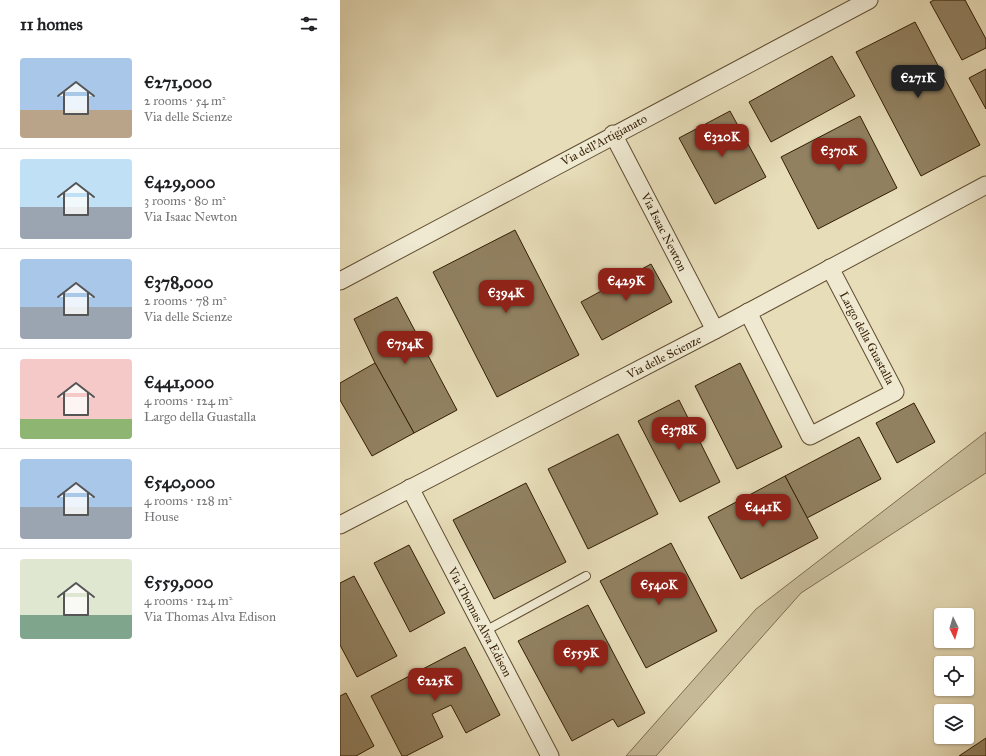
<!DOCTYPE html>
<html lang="en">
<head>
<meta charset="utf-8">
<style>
  :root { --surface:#fff; --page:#f2f2f2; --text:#202124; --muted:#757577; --line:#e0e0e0; --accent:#8f2418 }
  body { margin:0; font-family:"IM FELL Great Primer",serif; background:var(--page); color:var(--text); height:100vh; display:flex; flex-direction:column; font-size:15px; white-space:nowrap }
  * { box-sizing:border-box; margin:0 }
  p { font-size:13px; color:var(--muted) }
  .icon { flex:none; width:22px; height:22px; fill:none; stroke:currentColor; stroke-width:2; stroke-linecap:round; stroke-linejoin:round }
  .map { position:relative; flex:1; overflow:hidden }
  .details { display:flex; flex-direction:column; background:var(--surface); width:340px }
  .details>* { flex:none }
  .needle { width:26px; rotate:175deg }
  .controls { position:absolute; left:594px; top:608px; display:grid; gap:8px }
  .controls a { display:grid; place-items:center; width:40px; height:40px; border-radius:4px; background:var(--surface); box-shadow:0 1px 3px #0004; font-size:20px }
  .price { position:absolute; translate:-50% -34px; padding:0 9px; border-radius:8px; background:var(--accent); color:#fff; font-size:13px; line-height:26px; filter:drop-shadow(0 1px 2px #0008) }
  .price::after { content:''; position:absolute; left:50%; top:24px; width:12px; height:9px; margin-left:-6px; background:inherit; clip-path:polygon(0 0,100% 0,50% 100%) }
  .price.on { background:#222; color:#fff }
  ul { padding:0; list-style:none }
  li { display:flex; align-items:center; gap:12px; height:100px; padding:0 20px }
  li+li { border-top:1px solid var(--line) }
  li span { display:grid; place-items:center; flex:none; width:112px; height:80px; border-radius:4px; color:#555 }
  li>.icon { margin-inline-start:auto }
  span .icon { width:48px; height:48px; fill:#fffc; stroke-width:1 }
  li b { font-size:17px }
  h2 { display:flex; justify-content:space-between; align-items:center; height:48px; padding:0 20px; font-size:17px }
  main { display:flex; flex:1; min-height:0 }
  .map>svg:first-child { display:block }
  .green { fill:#c8bc9a; stroke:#7e6c4e }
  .building { fill:#918161; stroke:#331d02 }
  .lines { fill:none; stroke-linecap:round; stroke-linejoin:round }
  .service-casing { stroke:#604d30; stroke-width:10 }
  .minor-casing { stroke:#604d30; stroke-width:19 }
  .service { stroke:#efe9d2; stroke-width:8 }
  .minor { stroke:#efe9d2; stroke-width:17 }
  .labels { text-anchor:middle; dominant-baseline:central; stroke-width:3; stroke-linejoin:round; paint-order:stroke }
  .street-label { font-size:12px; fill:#331d02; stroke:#efe9d2 }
</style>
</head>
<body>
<main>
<section class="details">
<h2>11 homes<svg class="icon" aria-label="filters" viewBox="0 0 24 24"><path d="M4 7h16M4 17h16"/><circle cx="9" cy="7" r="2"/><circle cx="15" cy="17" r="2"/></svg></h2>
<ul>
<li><span style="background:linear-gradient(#a9c7e8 65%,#b9a48a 0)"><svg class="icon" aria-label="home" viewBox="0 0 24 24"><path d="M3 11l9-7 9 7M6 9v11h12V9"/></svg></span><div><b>€271,000</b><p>2 rooms · 54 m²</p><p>Via delle Scienze</p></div></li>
<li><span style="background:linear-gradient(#bfe0f5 60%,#9aa5b1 0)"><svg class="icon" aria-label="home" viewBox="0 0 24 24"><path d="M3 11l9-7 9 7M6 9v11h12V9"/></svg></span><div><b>€429,000</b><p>3 rooms · 80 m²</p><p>Via Isaac Newton</p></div></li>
<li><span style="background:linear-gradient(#a9c7e8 60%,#9aa5b1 0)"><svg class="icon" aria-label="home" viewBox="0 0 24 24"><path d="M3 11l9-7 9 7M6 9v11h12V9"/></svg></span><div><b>€378,000</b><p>2 rooms · 78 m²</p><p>Via delle Scienze</p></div></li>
<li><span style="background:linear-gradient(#f6c9c9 75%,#8fb573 0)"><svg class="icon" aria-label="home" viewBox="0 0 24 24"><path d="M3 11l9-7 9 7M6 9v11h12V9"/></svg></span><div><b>€441,000</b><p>4 rooms · 124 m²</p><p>Largo della Guastalla</p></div></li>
<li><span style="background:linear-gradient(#a9c7e8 60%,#9aa5b1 0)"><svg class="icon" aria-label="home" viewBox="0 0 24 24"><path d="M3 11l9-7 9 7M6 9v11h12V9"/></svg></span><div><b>€540,000</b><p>4 rooms · 128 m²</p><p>House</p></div></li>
<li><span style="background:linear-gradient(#dfe7d0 70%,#7fa58c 0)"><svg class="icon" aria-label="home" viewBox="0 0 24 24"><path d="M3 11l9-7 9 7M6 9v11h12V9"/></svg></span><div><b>€559,000</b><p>4 rooms · 124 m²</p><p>Via Thomas Alva Edison</p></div></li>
</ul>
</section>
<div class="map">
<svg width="646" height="756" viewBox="0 0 646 756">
  <rect width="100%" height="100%" fill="#e7ddb9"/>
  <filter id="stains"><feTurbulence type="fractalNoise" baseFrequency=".005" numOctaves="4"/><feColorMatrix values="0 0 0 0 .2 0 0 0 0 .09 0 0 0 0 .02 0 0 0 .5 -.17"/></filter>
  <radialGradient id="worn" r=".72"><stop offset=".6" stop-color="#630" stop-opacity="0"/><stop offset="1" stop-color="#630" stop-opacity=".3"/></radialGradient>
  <!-- green -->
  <polygon class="green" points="646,432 646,473 461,593 316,756 286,756 416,609"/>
  <!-- building -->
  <g class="building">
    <polygon points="594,0 625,0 646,39 646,48 622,60 590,2"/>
    <polygon points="575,22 640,145 581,176 516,52"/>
    <polygon points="492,56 515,96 431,142 409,102"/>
    <polygon points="646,69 646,109 629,78"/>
    <polygon points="390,111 426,177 375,204 339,138"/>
    <polygon points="520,116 557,188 478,229 441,157"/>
    <polygon points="175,230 239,355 157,397 93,272"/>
    <polygon points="311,264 332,302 262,340 241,302"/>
    <polygon points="57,297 117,410 74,433 35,363 14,319"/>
    <polygon points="35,363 74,433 32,456 0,400 0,383"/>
    <polygon points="400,363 442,447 397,469 355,386"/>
    <polygon points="339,400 380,482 340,502 298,421"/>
    <polygon points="574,403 595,442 557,463 536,423"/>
    <polygon points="278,434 318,514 248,549 208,469"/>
    <polygon points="519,437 541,479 467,518 445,476"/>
    <polygon points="445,476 478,538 401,579 368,517"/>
    <polygon points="186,483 226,562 154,599 113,520"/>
    <polygon points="331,543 377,631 306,668 260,581"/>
    <polygon points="69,545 105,613 70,632 34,563"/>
    <polygon points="14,576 57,656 17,677 0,645 0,583"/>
    <polygon points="248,605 305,713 278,727 273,719 232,741 178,641"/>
    <polygon points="125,647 160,715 126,733 111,705 92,714 103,737 66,756 62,756 31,696"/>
    <polygon points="6,693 34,746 16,756 0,756 0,696"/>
    <polygon points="646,738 646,756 619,756"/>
  </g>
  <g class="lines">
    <defs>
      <polyline id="service" points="145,631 246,576"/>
      <g id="minor">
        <polyline points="273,134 375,330"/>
        <polyline points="0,281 529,0"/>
        <polyline points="408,312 470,436 555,392 490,268"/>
        <polyline points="70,488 210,756"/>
        <polyline points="0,525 375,330 646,185"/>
      </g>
    </defs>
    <!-- service casing -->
    <use href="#service" class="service-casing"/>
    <!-- minor casing -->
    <use href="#minor" class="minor-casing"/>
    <!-- service -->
    <use href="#service" class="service"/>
    <!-- minor -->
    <use href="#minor" class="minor"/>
  </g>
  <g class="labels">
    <!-- street labels -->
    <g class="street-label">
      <text transform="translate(264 140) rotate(-28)">Via dell'Artigianato</text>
      <text transform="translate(324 232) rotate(63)">Via Isaac Newton</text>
      <text transform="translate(527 338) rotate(62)">Largo della Guastalla</text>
      <text transform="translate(324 357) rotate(-27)">Via delle Scienze</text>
      <text transform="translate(140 622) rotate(62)">Via Thomas Alva Edison</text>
    </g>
  </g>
  <rect width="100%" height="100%" filter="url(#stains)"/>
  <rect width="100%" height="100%" fill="url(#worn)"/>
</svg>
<div class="controls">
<a><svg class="needle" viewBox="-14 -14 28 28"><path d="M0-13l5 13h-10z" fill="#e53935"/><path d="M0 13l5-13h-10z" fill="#757577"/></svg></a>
<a><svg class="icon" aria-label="locate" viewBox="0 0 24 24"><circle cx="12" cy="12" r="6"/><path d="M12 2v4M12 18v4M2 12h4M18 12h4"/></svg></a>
<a><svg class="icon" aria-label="layers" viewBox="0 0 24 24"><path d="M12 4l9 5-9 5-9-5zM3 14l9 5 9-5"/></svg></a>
</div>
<b class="price on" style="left:578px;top:99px">€271K</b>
<b class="price" style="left:382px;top:158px">€320K</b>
<b class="price" style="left:499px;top:172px">€370K</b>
<b class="price" style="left:286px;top:302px">€429K</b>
<b class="price" style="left:166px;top:314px">€394K</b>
<b class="price" style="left:65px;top:365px">€754K</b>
<b class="price" style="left:339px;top:451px">€378K</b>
<b class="price" style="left:423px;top:528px">€441K</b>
<b class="price" style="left:319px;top:606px">€540K</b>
<b class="price" style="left:241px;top:674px">€559K</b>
<b class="price" style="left:95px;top:702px">€225K</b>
</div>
</main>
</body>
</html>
